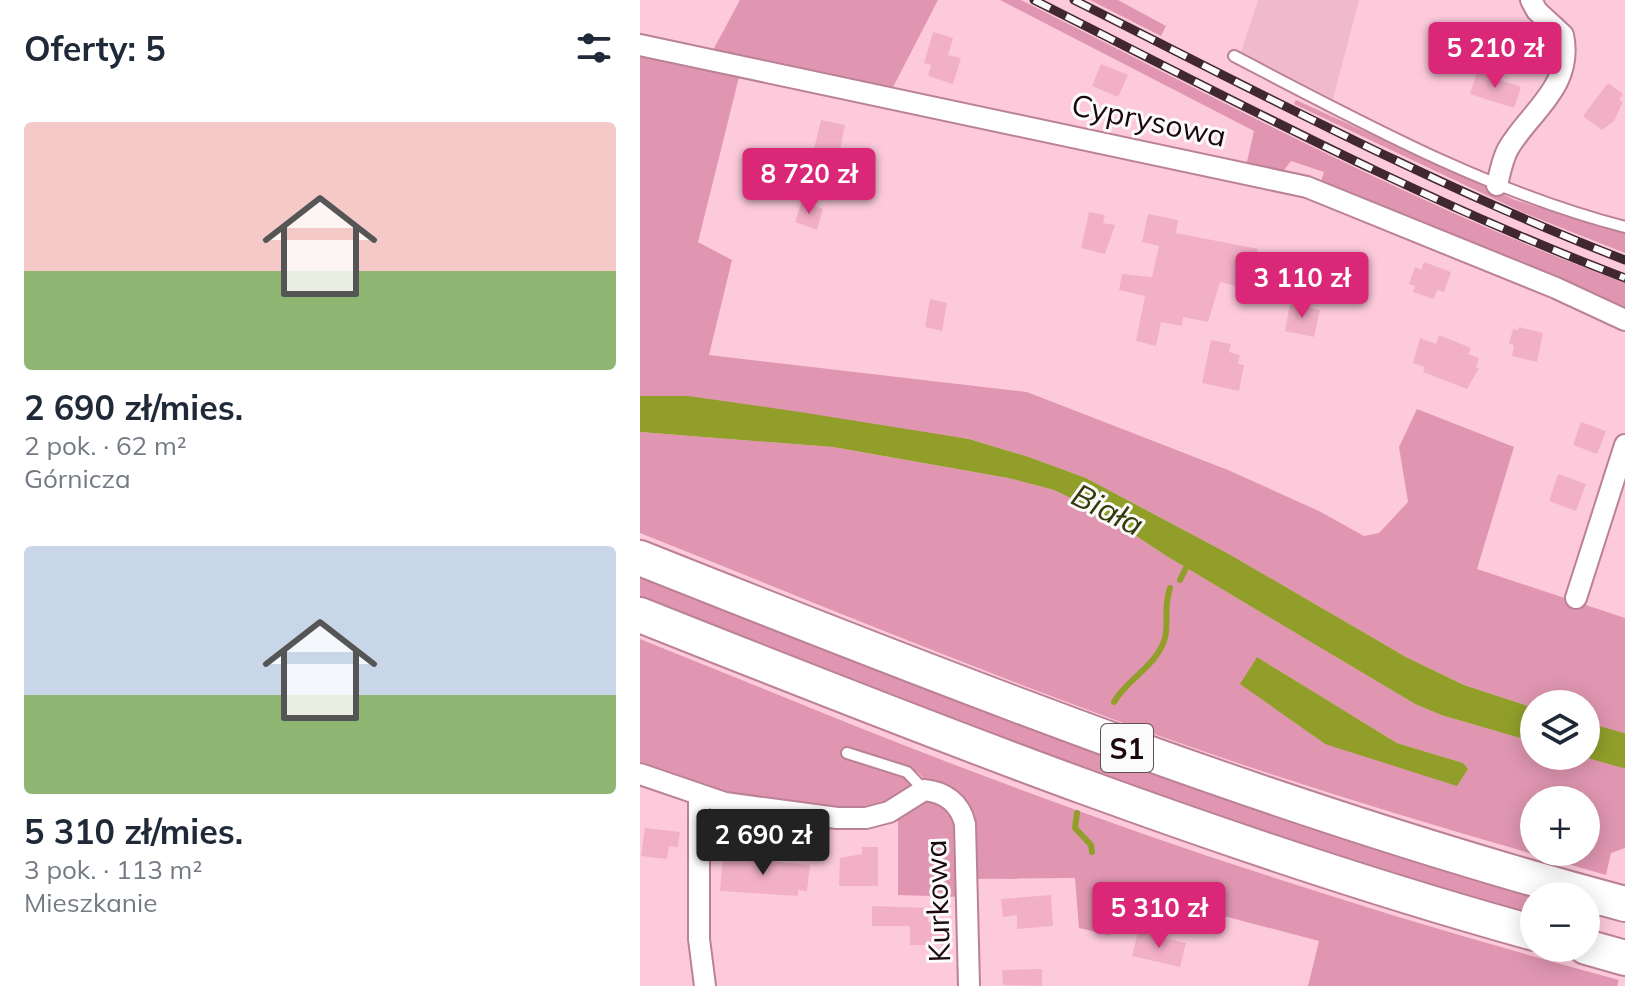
<!DOCTYPE html>
<html lang="pl">
<head>
<meta charset="utf-8">
<style>
  :root { --surface:#fff; --page:#f6f6f7; --text:#1f2937; --muted:#747a83; --accent:#db2777 }
  body { margin:0; font-family:Mulish,sans-serif; background:var(--page); color:var(--text); height:100vh; display:flex; flex-direction:column; font-size:30px; white-space:nowrap }
  * { box-sizing:border-box; margin:0 }
  p { font-size:26px; color:var(--muted) }
  .icon { flex:none; width:44px; height:44px; fill:none; stroke:currentColor; stroke-width:2; stroke-linecap:round; stroke-linejoin:round }
  .map { position:relative; flex:1; overflow:hidden }
  .panel { display:flex; flex-direction:column; background:var(--surface); width:640px }
  .panel>* { flex:none }
  .fabs { position:absolute; left:880px; top:690px; display:grid; gap:16px }
  .fabs a { display:grid; place-items:center; width:80px; height:80px; border-radius:50%; background:var(--surface); box-shadow:0 4px 20px #0003; font-size:40px }
  .price { position:absolute; translate:-50% -68px; padding:0 18px; border-radius:8px; background:var(--accent); color:#fff; font-size:26px; line-height:52px; filter:drop-shadow(0 2px 4px #0008) }
  .price::after { content:''; position:absolute; left:50%; top:48px; width:24px; height:18px; margin-left:-12px; background:inherit; clip-path:polygon(0 0,100% 0,50% 100%) }
  .price.current { background:#222; color:#fff }
  ul { padding:0; list-style:none }
  li { display:grid; align-content:center; gap:16px; height:424px; padding:0 24px }
  li span { display:grid; place-items:center; height:248px; border-radius:8px; color:#555 }
  li>.icon { margin-inline-start:auto }
  span .icon { width:144px; height:144px; fill:#fffc; stroke-width:1 }
  li b { font-size:34px }
  h2 { display:flex; justify-content:space-between; align-items:center; height:96px; padding:0 24px; font-size:34px }
  main { display:flex; flex:1; min-height:0 }
  .map>svg:first-child { display:block }
  .built { fill:#f1bacc }
  .green { fill:#e096b1; fill-rule:evenodd }
  .water { fill:#919f2a }
  .lines { fill:none; stroke-linecap:round; stroke-linejoin:round }
  .stream { stroke:#919f2a; stroke-width:6 }
  .river { stroke:#919f2a; stroke-width:34 }
  .building { fill:#f2b0c7 }
  .lane-casing { stroke:#bb8196; stroke-width:14 }
  .street-casing { stroke:#bb8196; stroke-width:24 }
  .highway-casing { stroke:#bb8196; stroke-width:38 }
  .lane { stroke:#fff; stroke-width:10 }
  .street { stroke:#fff; stroke-width:20 }
  .highway { stroke:#fff; stroke-width:34 }
  .rail-casing { stroke:#402730; stroke-width:9 }
  .rail { stroke:#fbfbfb; stroke-width:6; stroke-dasharray:18; stroke-linecap:butt }
  .labels { text-anchor:middle; dominant-baseline:central; stroke-width:6; stroke-linejoin:round; paint-order:stroke }
  .shield { fill:#fbfbfb; stroke:#5f5056; stroke-width:2 }
  .shield-label { font-size:28px; font-weight:bold; fill:#1c070f }
  .street-label { font-size:30px; fill:#1c070f; stroke:#fbfbfb }
  .water-label { font-size:32px; font-style:italic; fill:#353a0b; stroke:#fbfbfb }
</style>
</head>
<body>
<main>
<section class="panel">
<h2>Oferty: 5<svg class="icon" aria-label="filters" viewBox="0 0 24 24"><path d="M4 7h16M4 17h16"/><circle cx="9" cy="7" r="2"/><circle cx="15" cy="17" r="2"/></svg></h2>
<ul>
<li><span style="background:linear-gradient(#f6c9c9 60%,#8fb573 0)"><svg class="icon" aria-label="home" viewBox="0 0 24 24"><path d="M3 11l9-7 9 7M6 9v11h12V9"/></svg></span><div><b>2 690 zł/mies.</b><p>2 pok. · 62 m²</p><p>Górnicza</p></div></li>
<li><span style="background:linear-gradient(#c9d6e8 60%,#8fb573 0)"><svg class="icon" aria-label="home" viewBox="0 0 24 24"><path d="M3 11l9-7 9 7M6 9v11h12V9"/></svg></span><div><b>5 310 zł/mies.</b><p>3 pok. · 113 m²</p><p>Mieszkanie</p></div></li>
</ul>
</section>
<div class="map">
<svg width="985" height="986" viewBox="0 0 985 986">
  <rect width="100%" height="100%" fill="#fdcadc"/>
  <!-- built -->
  <polygon class="built" points="618,0 719,0 693,99 601,52"/>
  <!-- green -->
  <g class="green">
    <polygon points="100,0 298,0 251,91 72,52"/>
    <path d="M360 0H381C580 100 776 206 985 283V312L680 184 684 172 651 161 641 174 606 166 614 131Z"/>
    <polygon points="450,0 478,0 526,26 521,36"/>
    <polygon points="0,54 100,73 58,242 92,260 69,355 387,392 588,470 679,511 724,536 739,533 768,502 759,447 777,409 874,447 837,569 985,618 985,735 946,724 946,704 894,704 894,708 824,685 766,657 589,554 446,478 389,457 329,439 0,396"/>
    <polygon points="656,100 875,200 985,233 985,253 884,213 654,104"/>
    <path d="M0 432 193 447 368 478 414 490 461 513 528 557 775 704 801 715 894 742V756H941L985 768V848L971 853 966 875C837 838 709 801 583 758 386 691 193 610 0 533ZM617 657 757 743 822 763 685 744 601 684ZM894 800H946V852H894Z"/>
    <polygon points="0,571 894,896 894,922 637,843 0,602"/>
    <path d="M0 639C118 686 236 736 355 780 559 857 768 923 979 980L977 986H668L679 941 489 891 470 935 439 928 435 878 331 879 332 823 278 773 267 768V776L273 789 225 812 115 805 0 770Z"/>
    <polygon points="292,797 314,812 323,897 258,895 258,813"/>
  </g>
  <!-- water -->
  <g class="water">
    <polygon points="0,396 48,396 160,412 329,439 389,457 446,478 589,554 766,657 824,685 894,708 894,742 801,715 775,704 528,557 461,513 414,490 368,478 193,447 0,432"/>
    <polygon points="617,657 757,743 823,763 828,769 817,786 685,744 600,684"/>
  </g>
  <g class="lines">
    <!-- stream -->
    <g class="stream">
      <polyline points="540,580 549,562"/>
      <path d="M474 702C487 679 517 666 525 638 529 622 523 609 530 588"/>
      <polyline points="437,813 435,828 451,845 452,852"/>
    </g>
    <!-- river -->
    <polyline class="river" points="946,740 985,751"/>
  </g>
  <!-- building -->
  <g class="building">
    <polygon points="845,22 860,27 846,69 831,64"/>
    <polygon points="293,32 313,38 308,55 321,58 313,84 288,76 291,65 284,63"/>
    <polygon points="461,64 488,75 478,97 452,86"/>
    <polygon points="837,72 881,87 874,108 830,94"/>
    <polygon points="968,83 983,94 979,100 983,102 974,121 962,130 943,116"/>
    <polygon points="181,120 205,125 194,179 168,174"/>
    <polygon points="162,201 183,209 177,230 155,222"/>
    <polygon points="449,212 465,215 463,223 475,225 465,254 441,248"/>
    <polygon points="508,214 538,220 536,233 618,249 613,273 622,274 619,291 580,282 568,322 543,317 542,326 521,322 516,346 496,341 505,296 479,290 482,274 512,277 519,246 502,242"/>
    <polygon points="784,262 811,272 804,292 797,290 794,299 773,292 775,286 769,284 775,267 781,270"/>
    <polygon points="290,299 307,303 302,331 285,327"/>
    <polygon points="650,304 680,310 674,337 645,331"/>
    <polygon points="879,327 903,333 897,362 872,356 874,345 869,344 873,329 878,330"/>
    <polygon points="799,335 831,348 828,354 839,358 836,367 839,368 827,389 783,372 785,367 773,363 780,338 796,344"/>
    <polygon points="571,340 591,344 589,352 600,355 598,364 604,365 599,391 562,383"/>
    <polygon points="941,422 966,431 957,454 933,445"/>
    <polygon points="918,474 946,484 936,511 909,501"/>
    <polygon points="5,828 40,832 38,847 29,846 27,859 1,856"/>
    <polygon points="222,847 238,847 238,886 199,886 200,858 222,854"/>
    <polygon points="83,856 170,865 167,891 158,890 158,896 80,891"/>
    <polygon points="411,895 413,926 377,929 377,915 363,917 361,899"/>
    <polygon points="232,906 288,908 288,922 306,922 306,945 270,945 270,926 232,926"/>
    <polygon points="498,932 546,943 540,967 492,956"/>
    <polygon points="402,969 402,986 363,985 362,970"/>
  </g>
  <g class="lines">
    <defs>
      <g id="lane">
        <path d="M594 56C721 122 846 191 985 227"/>
        <polyline points="207,753 267,772 284,790"/>
      </g>
      <g id="street">
        <polyline points="0,45 667,187 916,288 985,320"/>
        <path d="M857 185C860 173 862 160 868 149 889 112 934 87 923 35L897 11 891 0"/>
        <polyline points="936,598 985,445"/>
        <path d="M0 774 85 803 197 818H226L249 812 284 790C305 792 320 803 325 824L329 986"/>
        <polyline points="59,797 59,939 65,986"/>
      </g>
      <g id="highway">
        <path d="M0 558C324 687 647 814 985 904"/>
        <path d="M0 615C294 732 588 848 894 933"/>
        <polyline points="946,947 985,958"/>
      </g>
    </defs>
    <!-- lane casing -->
    <use href="#lane" class="lane-casing"/>
    <!-- street casing -->
    <use href="#street" class="street-casing"/>
    <!-- highway casing -->
    <use href="#highway" class="highway-casing"/>
    <!-- lane -->
    <use href="#lane" class="lane"/>
    <!-- street -->
    <use href="#street" class="street"/>
    <!-- highway -->
    <use href="#highway" class="highway"/>
    <defs>
      <g id="rail">
        <path d="M394 0C589 98 781 201 985 278"/>
        <path d="M434 0C616 91 796 187 985 260"/>
      </g>
    </defs>
    <!-- rail casing -->
    <use href="#rail" class="rail-casing"/>
    <!-- rail -->
    <use href="#rail" class="rail"/>
  </g>
  <g class="labels">
    <!-- shield labels -->
    <rect class="shield" x="461" y="724" width="52" height="48" rx="6"/>
    <g class="shield-label">
      <text x="487" y="748">S1</text>
    </g>
    <!-- street labels -->
    <g class="street-label">
      <text transform="translate(509 120) rotate(12)">Cyprysowa</text>
      <text transform="translate(297 901) rotate(-92)">Kurkowa</text>
    </g>
    <!-- water labels -->
    <g class="water-label">
      <text transform="translate(468 509) rotate(27)">Biała</text>
    </g>
  </g>
</svg>
<div class="fabs">
<a><svg class="icon" aria-label="layers" viewBox="0 0 24 24"><path d="M12 4l9 5-9 5-9-5zM3 14l9 5 9-5"/></svg></a>
<a>+</a>
<a>−</a>
</div>
<b class="price" style="left:855px;top:90px">5 210 zł</b>
<b class="price" style="left:169px;top:216px">8 720 zł</b>
<b class="price" style="left:662px;top:320px">3 110 zł</b>
<b class="price current" style="left:123px;top:877px">2 690 zł</b>
<b class="price" style="left:519px;top:950px">5 310 zł</b>
</div>
</main>
</body>
</html>
